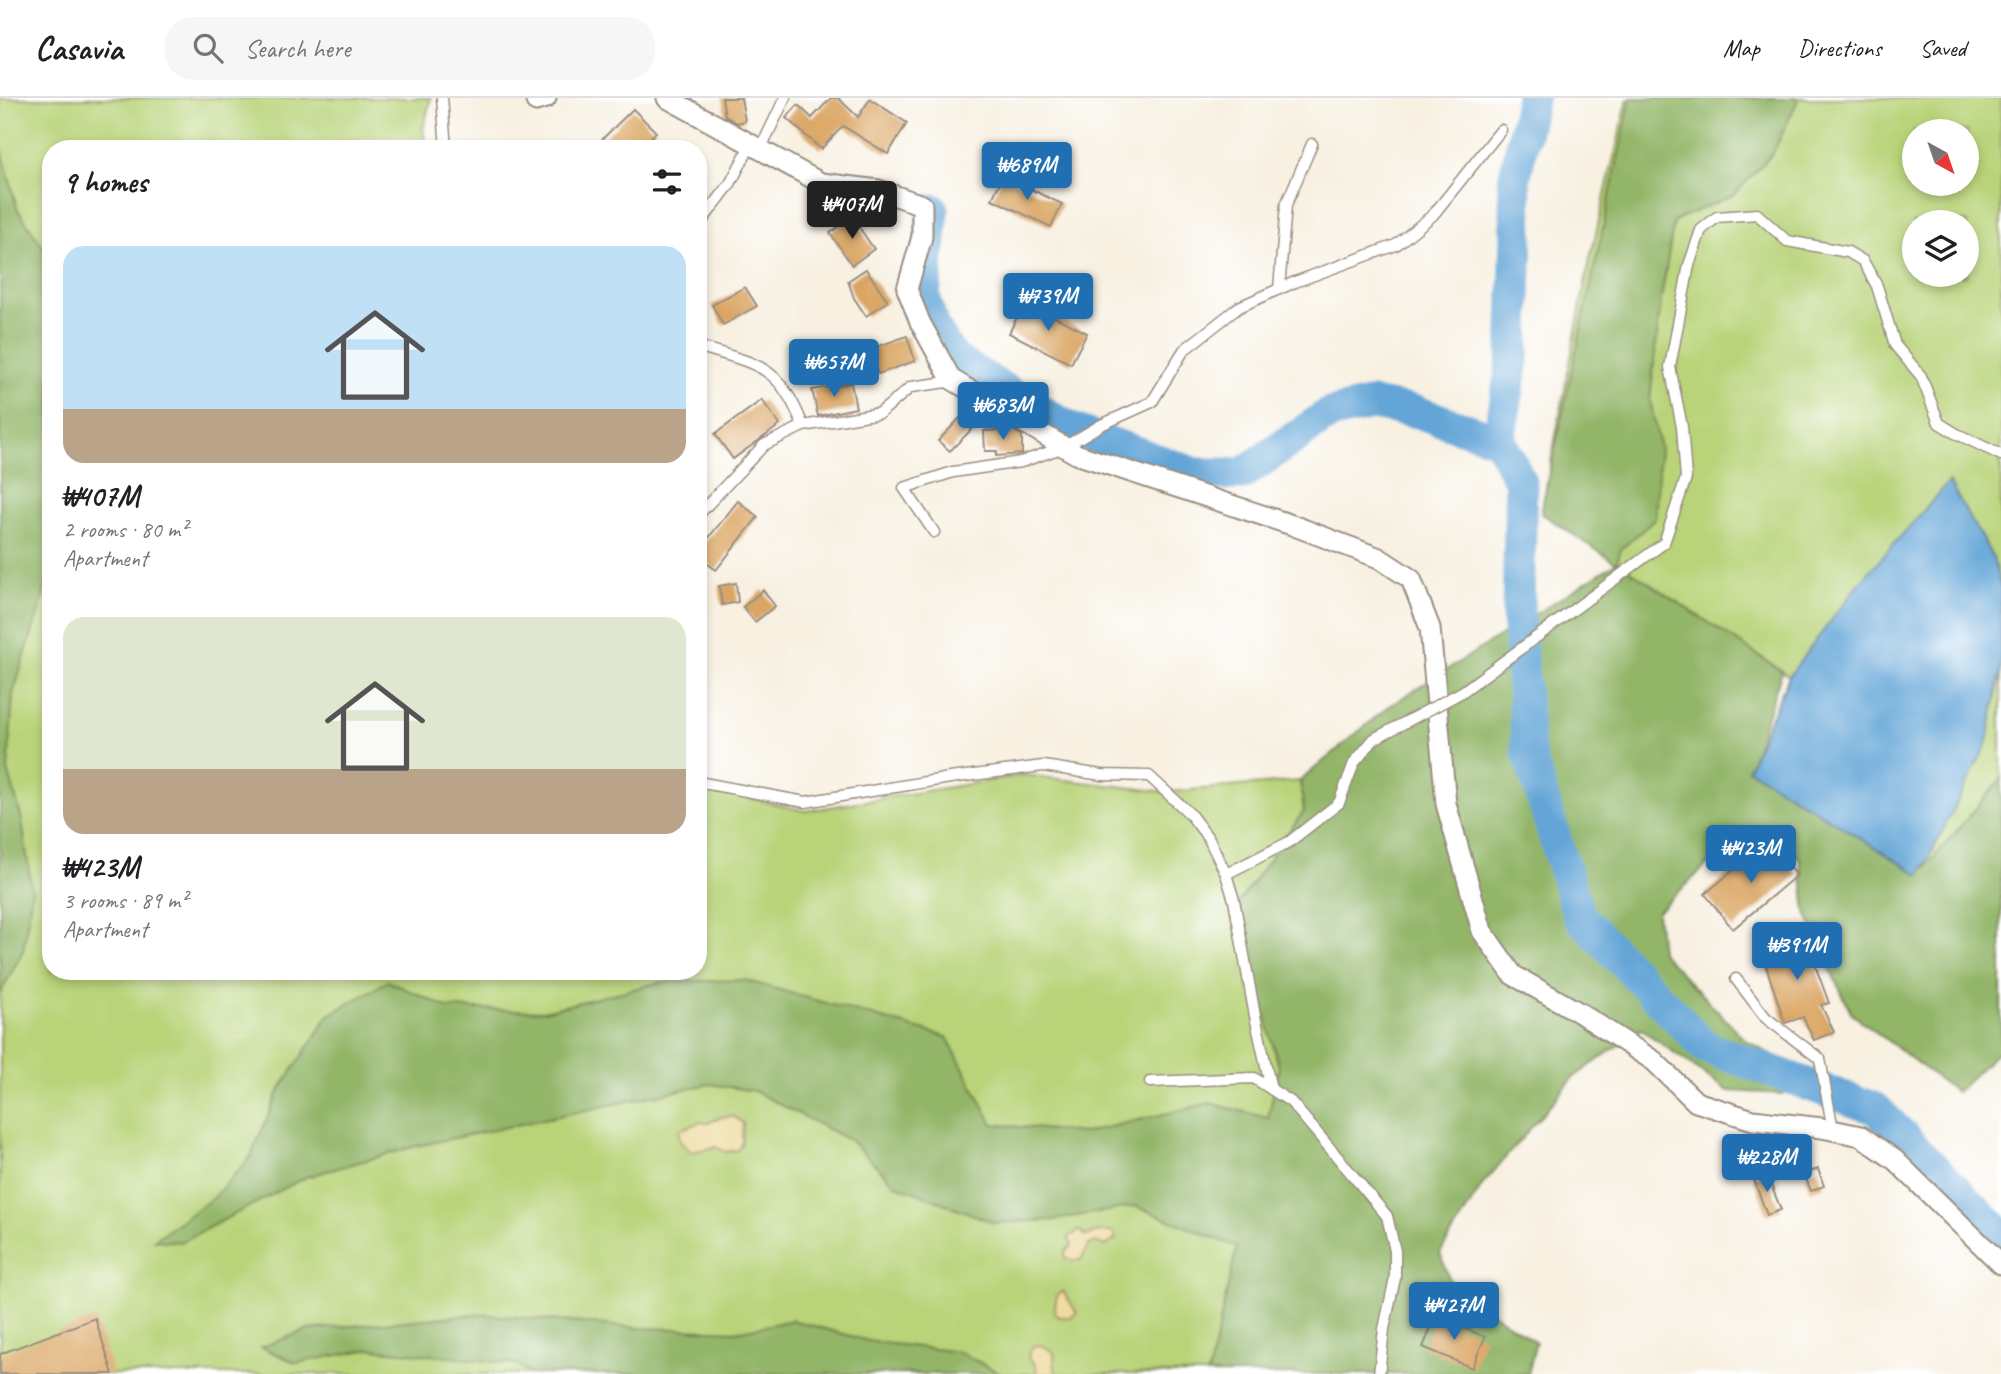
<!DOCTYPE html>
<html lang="en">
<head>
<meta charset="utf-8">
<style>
  :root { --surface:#fff; --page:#f6f6f6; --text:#202124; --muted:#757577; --line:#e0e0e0; --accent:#1f6fb2 }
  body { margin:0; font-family:Caveat,sans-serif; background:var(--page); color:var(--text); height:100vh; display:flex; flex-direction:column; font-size:26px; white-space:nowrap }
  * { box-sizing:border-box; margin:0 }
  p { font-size:23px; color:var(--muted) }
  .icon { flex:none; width:38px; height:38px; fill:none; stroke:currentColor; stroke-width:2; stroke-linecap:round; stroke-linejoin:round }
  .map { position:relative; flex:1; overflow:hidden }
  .drawer { position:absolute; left:42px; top:42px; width:665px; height:840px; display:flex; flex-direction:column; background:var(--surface); border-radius:28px; box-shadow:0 4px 10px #0003 }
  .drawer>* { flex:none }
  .needle { width:46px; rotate:140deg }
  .tools { position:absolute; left:1902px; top:21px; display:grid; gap:14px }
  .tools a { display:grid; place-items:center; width:77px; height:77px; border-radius:50%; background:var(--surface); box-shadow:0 4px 10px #0003; font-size:35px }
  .price { position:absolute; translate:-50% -60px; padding:0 16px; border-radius:7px; background:var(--accent); color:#fff; font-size:23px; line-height:46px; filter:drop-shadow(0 2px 4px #0008) }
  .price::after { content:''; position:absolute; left:50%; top:42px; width:21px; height:16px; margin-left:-10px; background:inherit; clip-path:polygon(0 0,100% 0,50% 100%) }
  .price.selected { background:#222; color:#fff }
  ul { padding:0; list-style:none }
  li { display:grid; align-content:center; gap:14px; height:371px; padding:0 21px }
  li span { display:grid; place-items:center; height:217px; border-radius:21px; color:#555 }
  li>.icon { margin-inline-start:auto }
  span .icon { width:126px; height:126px; fill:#fffc; stroke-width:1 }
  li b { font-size:30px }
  h2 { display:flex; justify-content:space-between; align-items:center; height:84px; padding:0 21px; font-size:30px }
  header { display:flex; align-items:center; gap:42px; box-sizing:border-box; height:98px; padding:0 35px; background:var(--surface); border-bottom:2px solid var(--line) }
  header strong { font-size:33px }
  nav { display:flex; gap:38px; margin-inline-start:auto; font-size:24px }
  .search { width:490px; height:63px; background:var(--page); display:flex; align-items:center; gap:18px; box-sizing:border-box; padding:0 24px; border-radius:28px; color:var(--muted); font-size:26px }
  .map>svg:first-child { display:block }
  .green { fill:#b8d378; stroke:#7a7e4b; stroke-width:2; fill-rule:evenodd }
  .forest { fill:#92b568; stroke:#667043; stroke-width:2 }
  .sand { fill:#eeda9e; stroke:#94825e; stroke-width:2 }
  .water { fill:#63a5d7; stroke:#4f687a; stroke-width:2 }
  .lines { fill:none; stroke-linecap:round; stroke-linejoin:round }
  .river { stroke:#63a5d7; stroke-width:33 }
  .building { fill:#daa562 }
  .service-casing { stroke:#9a8e80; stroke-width:13 }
  .minor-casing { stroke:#9a8e80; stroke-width:23 }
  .service { stroke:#fff; stroke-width:10 }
  .minor { stroke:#fff; stroke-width:19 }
  .service-bridge-casing { stroke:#9a8e80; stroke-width:13; stroke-linecap:butt }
  .service-bridge { stroke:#fff; stroke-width:10 }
</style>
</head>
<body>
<header>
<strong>Casavia</strong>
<div class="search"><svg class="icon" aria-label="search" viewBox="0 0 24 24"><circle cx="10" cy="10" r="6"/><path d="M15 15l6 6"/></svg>Search here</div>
<nav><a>Map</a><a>Directions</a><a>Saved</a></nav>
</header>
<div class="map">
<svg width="2001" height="1276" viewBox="0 0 2001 1276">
  <rect width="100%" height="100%" fill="#fff"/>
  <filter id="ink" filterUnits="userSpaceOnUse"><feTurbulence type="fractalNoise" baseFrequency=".0143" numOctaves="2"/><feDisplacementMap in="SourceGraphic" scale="14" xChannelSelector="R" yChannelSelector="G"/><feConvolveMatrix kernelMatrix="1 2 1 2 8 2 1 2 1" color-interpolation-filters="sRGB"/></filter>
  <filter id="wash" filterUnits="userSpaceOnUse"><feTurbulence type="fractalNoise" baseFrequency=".00686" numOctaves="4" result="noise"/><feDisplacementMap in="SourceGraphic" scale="28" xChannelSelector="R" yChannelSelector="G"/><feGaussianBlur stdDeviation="1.57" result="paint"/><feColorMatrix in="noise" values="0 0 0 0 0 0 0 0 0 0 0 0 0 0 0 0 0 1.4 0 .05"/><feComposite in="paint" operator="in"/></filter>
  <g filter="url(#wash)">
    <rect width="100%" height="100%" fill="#f8f1e2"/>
    <!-- green -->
    <g class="green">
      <polygon points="0,0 431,0 423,31 427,51 51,51 51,873 698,873 698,688 805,713 1023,677 1167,694 1300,683 1304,713 1237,807 1280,970 1208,1276 0,1276"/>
      <path d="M1628 0H2001V681L1920 777 1748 671 1789 578 1541 415 1589 165ZM1914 33H1967V86H1914ZM1914 124H1967V177H1914Z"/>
    </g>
    <!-- forest -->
    <g class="forest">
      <polygon points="1631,0 1799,0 1773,55 1734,97 1674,123 1661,201 1650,302 1660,350 1655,421 1621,451 1617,464 1782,573 1749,671 1926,769 2001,681 2001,951 1956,994 1852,916 1826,863 1806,814 1800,762 1775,732 1734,742 1657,814 1661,854 1744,941 1789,967 1783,996 1728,993 1641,931 1573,980 1483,1086 1440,1155 1452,1188 1536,1244 1528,1276 1208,1276 1237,1149 1135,1108 1054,1122 995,1125 896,1087 851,1043 754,993 709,986 417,1048 306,1079 181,1144 154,1142 213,1100 250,1060 279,993 329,917 388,883 448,910 544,913 661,884 744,882 947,939 993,1026 1084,1035 1210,1005 1268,1020 1279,970 1237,807 1304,713 1300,683 1388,609 1616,465 1541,415"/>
      <polygon points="0,45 17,110 51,161 51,474 13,596 8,672 22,722 32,794 23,853 0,896"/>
      <polygon points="479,1216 640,1230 742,1233 792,1222 869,1243 959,1254 1002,1276 531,1276 517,1266 371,1251 296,1265 261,1249 307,1232"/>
    </g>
    <!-- sand -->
    <g class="sand">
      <polygon points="733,1018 743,1025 742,1044 738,1052 725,1054 716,1049 691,1054 680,1043 679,1032 700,1024 708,1025 721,1019"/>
      <polygon points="1079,1132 1086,1138 1098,1134 1113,1134 1116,1141 1106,1148 1096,1144 1089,1147 1081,1162 1073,1163 1065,1160 1065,1154 1072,1147 1068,1140"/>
      <polygon points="1063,1193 1077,1215 1071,1219 1059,1219 1054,1213 1057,1197"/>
      <polygon points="1035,1247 1044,1248 1054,1255 1055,1272 1058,1276 1037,1276 1036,1268 1028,1258 1030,1252"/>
    </g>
    <!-- water -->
    <polygon class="water" points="1949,384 1993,460 2001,491 2001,570 1988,644 1920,777 1748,671 1789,578 1861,483"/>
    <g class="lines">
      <!-- river -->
      <g class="river">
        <polyline points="1532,0 1514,82 1517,135 1513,263 1499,342 1521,384 1518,516 1528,653 1579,818 1705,949 1876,1011 2001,1137"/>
        <polyline points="933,112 924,198 932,227 953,261 1071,331 1196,376 1242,376 1329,316 1372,306 1417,314 1499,342"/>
      </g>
    </g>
    <g id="blocks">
      <!-- building -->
      <g class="building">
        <polygon points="722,0 741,0 745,23 737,25 725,18"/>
        <polygon points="831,0 838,0 858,19 870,1 907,25 888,56 843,28 821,51 786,20 798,7 812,20"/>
        <polygon points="633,11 656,34 640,51 592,51"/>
        <polygon points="1003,78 1062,106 1051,129 992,101"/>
        <polygon points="852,119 874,151 852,167 830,135"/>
        <polygon points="866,171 888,203 866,218 854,200 848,183"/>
        <polygon points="745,189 757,208 723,227 712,207"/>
        <polygon points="1025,204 1087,235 1071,266 1009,235"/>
        <polygon points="907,238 915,263 878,276 870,251"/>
        <polygon points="851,285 856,310 818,318 812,292"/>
        <polygon points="762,302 780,327 733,361 715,336"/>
        <polygon points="961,319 973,330 950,353 938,343"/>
        <polygon points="1013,332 1022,338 1022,356 996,358 997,353 985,353 984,333"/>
        <polygon points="738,403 758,419 716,472 698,458 698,453"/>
        <polygon points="736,485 738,504 722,507 719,488"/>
        <polygon points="763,492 775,508 755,524 743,509"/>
        <polygon points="1768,743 1797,777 1733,831 1705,796"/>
        <polygon points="1801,829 1829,905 1821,907 1834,934 1814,942 1803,919 1785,925 1759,847"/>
        <polygon points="1818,1071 1824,1088 1811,1093 1804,1076"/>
        <polygon points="1766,1074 1781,1112 1767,1117 1753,1079"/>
        <polygon points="1436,1218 1485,1239 1472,1270 1423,1249"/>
        <polygon points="95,1220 113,1276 0,1276 0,1256"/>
      </g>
    </g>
  </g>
  <g filter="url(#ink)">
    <use href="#blocks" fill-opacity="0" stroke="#9a8e80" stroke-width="2"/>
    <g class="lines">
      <defs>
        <g id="service">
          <polyline points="442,0 446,51"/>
          <polyline points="760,52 785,0"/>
          <polyline points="698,128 730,86 750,48"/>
          <polyline points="1279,191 1286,107 1312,46"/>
          <path d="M698 248C757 267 779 265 803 328"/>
          <polyline points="698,417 764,347 803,328 880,315 911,289 954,283"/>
          <polyline points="934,434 904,390 953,374 1021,364 1064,349 1101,327 1152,304 1184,252 1239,209 1295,184 1396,147 1433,117 1501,32"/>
          <polyline points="1664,445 1686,380 1682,329 1670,269 1689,167 1701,132 1717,119 1757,116 1787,143 1848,154 1863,163 1877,188 1895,247 1921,278 1939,325 1955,335 2001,357"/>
          <polyline points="698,684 805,704 950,680 1043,668 1102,677 1149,678 1190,716 1209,741 1226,776"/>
          <polyline points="1736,881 1766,920 1820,961 1833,1032"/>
          <polyline points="1150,984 1254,980 1291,1004 1387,1118 1395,1153 1395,1180 1384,1231 1379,1276"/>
          <polyline points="1271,991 1255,918 1234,802 1226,776 1289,744 1339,705 1354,665 1374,641"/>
        </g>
        <g id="minor">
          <polyline points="667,0 821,85 879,92 922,107 922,139 907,191 920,224 951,281 1076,356 1292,427 1379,460 1411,481 1430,530 1446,706 1482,833 1513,877 1580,915 1654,963 1696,1004 1753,1022 1822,1030 1861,1038 1895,1062 2001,1166"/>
          <polyline points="536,3 546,0"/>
        </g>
      </defs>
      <!-- service casing -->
      <use href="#service" class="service-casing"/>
      <!-- minor casing -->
      <use href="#minor" class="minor-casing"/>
      <!-- service -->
      <use href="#service" class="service"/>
      <!-- minor -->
      <use href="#minor" class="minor"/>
      <defs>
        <polyline id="service-bridge" points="1374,641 1462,594 1664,445"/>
      </defs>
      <!-- service-bridge casing -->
      <use href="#service-bridge" class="service-bridge-casing"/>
      <!-- service-bridge -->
      <use href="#service-bridge" class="service-bridge"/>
    </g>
  </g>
</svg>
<div class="tools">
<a><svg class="needle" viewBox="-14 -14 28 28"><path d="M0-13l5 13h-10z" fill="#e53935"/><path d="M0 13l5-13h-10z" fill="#757577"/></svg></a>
<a><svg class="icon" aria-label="layers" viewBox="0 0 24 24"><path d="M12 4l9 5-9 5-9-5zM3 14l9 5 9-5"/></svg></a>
</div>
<b class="price" style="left:1027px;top:104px">₩689M</b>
<b class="price selected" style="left:852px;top:143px">₩407M</b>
<b class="price" style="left:1048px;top:235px">₩739M</b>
<b class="price" style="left:834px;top:301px">₩657M</b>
<b class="price" style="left:1003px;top:344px">₩683M</b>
<b class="price" style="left:1751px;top:787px">₩423M</b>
<b class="price" style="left:1797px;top:884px">₩391M</b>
<b class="price" style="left:1767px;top:1096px">₩228M</b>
<b class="price" style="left:1454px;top:1244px">₩427M</b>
<section class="drawer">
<h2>9 homes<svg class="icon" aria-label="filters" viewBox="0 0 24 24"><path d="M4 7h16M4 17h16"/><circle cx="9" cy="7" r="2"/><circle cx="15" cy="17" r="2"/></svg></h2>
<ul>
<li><span style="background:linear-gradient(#bfe0f5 75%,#b9a48a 0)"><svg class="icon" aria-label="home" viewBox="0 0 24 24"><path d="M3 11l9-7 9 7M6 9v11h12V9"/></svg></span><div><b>₩407M</b><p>2 rooms · 80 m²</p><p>Apartment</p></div></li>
<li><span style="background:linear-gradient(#dfe7d0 70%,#b9a48a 0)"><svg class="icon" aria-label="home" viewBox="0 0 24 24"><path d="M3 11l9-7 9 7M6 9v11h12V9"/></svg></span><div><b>₩423M</b><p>3 rooms · 89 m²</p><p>Apartment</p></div></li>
</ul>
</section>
</div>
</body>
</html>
